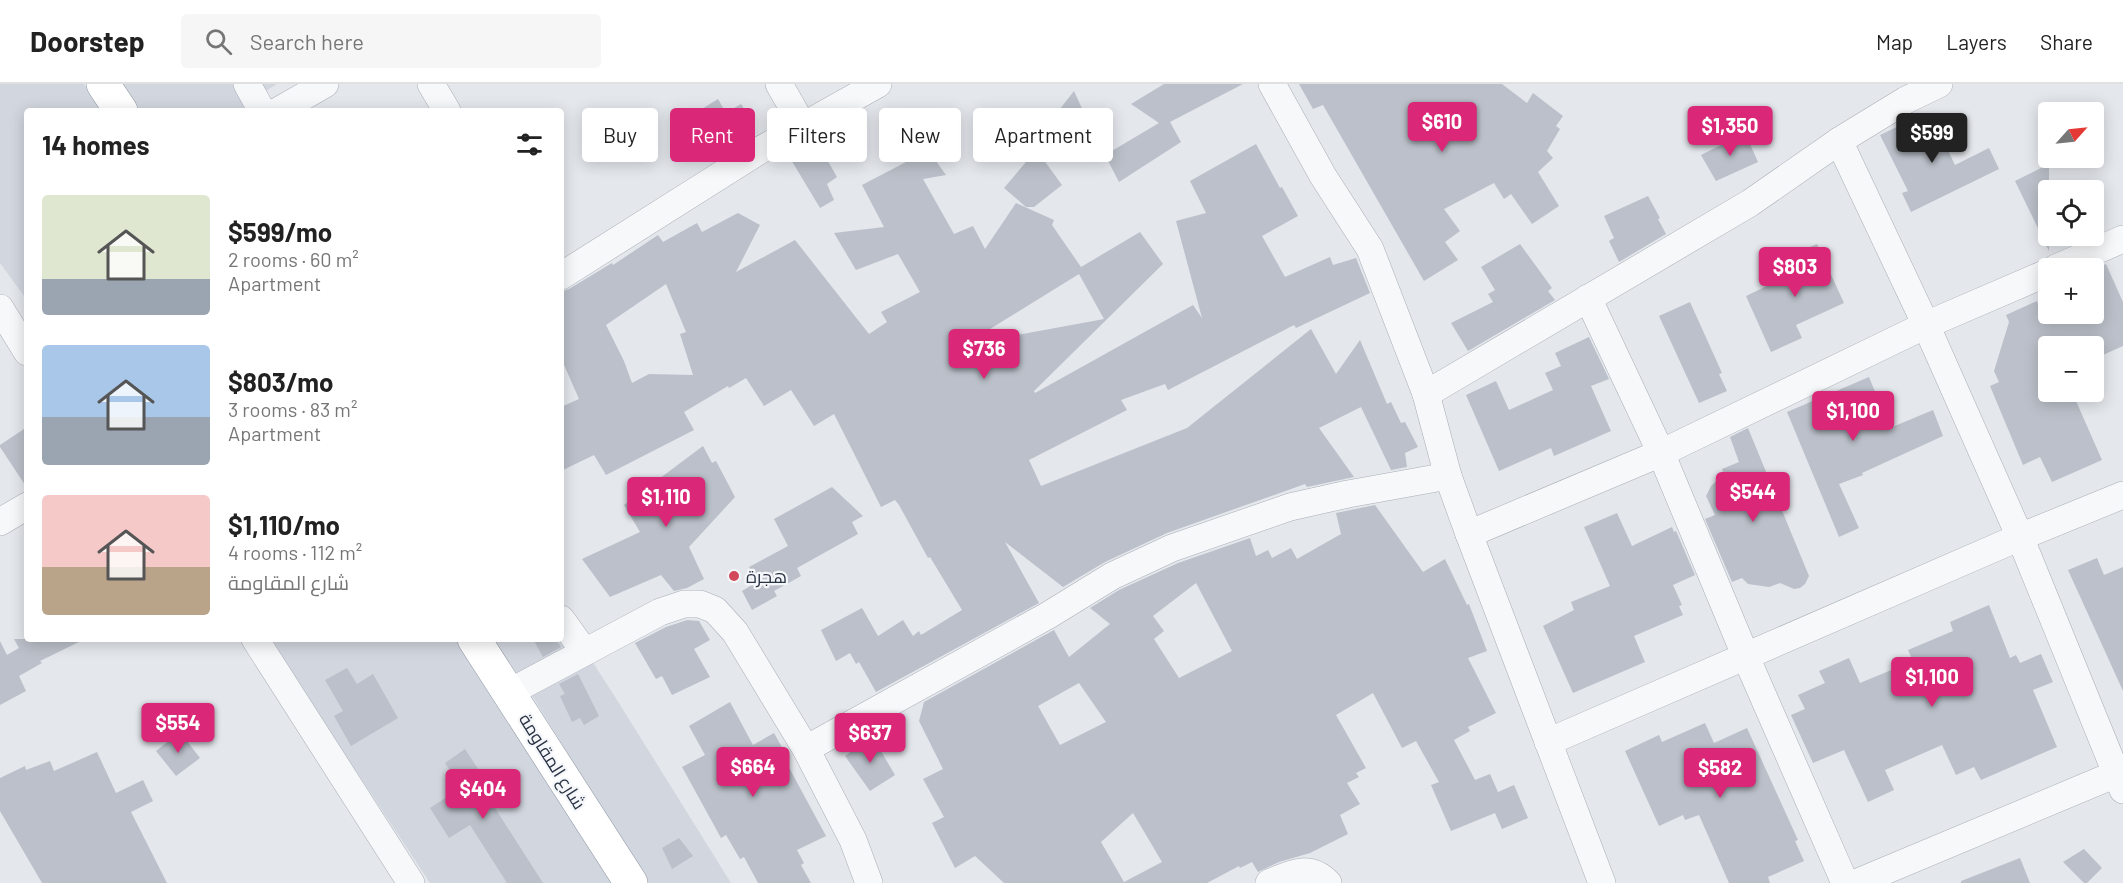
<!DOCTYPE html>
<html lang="en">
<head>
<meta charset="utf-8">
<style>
  :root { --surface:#fff; --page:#f6f6f6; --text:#222; --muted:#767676; --line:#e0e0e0; --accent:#db2777 }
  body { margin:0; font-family:Barlow,Cairo,sans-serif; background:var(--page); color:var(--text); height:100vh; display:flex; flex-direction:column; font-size:22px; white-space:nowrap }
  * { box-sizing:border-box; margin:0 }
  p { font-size:20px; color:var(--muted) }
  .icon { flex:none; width:33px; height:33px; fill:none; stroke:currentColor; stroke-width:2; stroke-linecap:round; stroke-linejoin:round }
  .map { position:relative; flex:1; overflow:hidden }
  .panel { position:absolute; left:24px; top:24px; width:540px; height:534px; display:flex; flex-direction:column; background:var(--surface); border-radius:6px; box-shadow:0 3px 15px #0003 }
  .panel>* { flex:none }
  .hud { position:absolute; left:582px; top:24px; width:570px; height:54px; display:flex; gap:12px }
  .needle { width:39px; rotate:63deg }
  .controls { position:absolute; left:2038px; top:18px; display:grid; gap:12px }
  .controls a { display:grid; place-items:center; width:66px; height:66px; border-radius:6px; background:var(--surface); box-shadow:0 3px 15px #0003; font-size:30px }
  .price { position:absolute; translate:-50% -51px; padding:0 14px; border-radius:6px; background:var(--accent); color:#fff; font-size:20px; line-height:39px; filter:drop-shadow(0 2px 3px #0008) }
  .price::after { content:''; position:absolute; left:50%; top:36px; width:18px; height:14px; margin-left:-9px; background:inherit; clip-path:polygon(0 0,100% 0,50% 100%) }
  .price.selected { background:#222; color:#fff }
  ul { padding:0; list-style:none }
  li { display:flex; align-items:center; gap:18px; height:150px; padding:0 18px }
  li span { display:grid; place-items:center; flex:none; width:168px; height:120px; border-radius:6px; color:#555 }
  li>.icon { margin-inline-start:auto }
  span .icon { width:72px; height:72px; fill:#fffc; stroke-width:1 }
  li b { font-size:26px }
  h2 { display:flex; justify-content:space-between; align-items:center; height:72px; padding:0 18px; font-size:26px }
  .tag { padding:0 21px; border-radius:6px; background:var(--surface); box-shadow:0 3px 15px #0003; font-size:21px; line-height:54px }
  .tag.selected { background:var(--accent); color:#fff }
  header { display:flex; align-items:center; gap:36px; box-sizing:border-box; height:84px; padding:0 30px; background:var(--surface); border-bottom:2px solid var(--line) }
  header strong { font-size:28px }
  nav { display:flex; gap:33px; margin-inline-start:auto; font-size:21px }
  .search { width:420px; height:54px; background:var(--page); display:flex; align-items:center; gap:15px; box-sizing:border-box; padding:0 21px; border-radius:6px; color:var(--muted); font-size:22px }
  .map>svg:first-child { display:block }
  .built { fill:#d2d6de }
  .building { fill:#bbc0ca; fill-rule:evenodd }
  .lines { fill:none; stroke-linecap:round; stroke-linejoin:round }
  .street-casing { stroke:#a9aeb7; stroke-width:28 }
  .highway-casing { stroke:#8b94a3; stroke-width:34 }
  .street { stroke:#f7f8fa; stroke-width:27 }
  .highway { stroke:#fff; stroke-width:33 }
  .poi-dot { fill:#d1495b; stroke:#f4f6f9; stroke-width:2 }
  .labels { text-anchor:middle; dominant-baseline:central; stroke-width:4.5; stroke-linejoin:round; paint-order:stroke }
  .poi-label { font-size:18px; fill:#2b3445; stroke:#f4f6f9; text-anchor:start }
  .street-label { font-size:18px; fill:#2b3445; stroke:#f4f6f9 }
</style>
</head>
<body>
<header>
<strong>Doorstep</strong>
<div class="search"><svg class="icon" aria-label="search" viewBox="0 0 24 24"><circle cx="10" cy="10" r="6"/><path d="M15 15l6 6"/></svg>Search here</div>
<nav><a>Map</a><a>Layers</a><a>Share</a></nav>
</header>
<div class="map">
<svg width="2123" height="799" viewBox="0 0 2123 799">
  <rect width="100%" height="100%" fill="#e4e7ec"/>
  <!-- built -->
  <g class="built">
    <polygon points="0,0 84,0 102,27 27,27 27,216 0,179"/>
    <polygon points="117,0 277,0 243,21 246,27 136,27"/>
    <polygon points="561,529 617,616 731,799 648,799 534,615 493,555 561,555"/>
    <polygon points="269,555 458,555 611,799 430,799"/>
  </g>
  <!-- building -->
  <g class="building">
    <polygon points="1164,0 1243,0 1170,38 1181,58 1119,98 1105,71 1159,39 1131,20"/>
    <polygon points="1299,0 1502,0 1527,19 1533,9 1563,32 1556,42 1560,45 1547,67 1553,74 1538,88 1559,122 1532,140 1511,110 1504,115 1494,99 1444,125 1460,147 1445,158 1458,176 1424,197 1323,21 1313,25"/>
    <polygon points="1074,7 1090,42 1038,68 1062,101 1034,123 1026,123 1004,104 1031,72 1019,77"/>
    <polygon points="718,15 726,29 741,20 754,40 702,72 681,38"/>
    <polygon points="1932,33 1955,81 1989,64 1999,85 1911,128 1902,109 1908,107 1880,51 1903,40 1906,46"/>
    <polygon points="1745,49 1758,78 1716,97 1701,71"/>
    <polygon points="807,58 816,77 825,72 837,93 827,100 834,116 820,124 787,69"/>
    <path d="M1256 60 1280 104 1282 103 1298 132 1262 152 1285 193 1330 173 1333 181 1356 174 1370 209 1296 244 1294 241 1168 306 1165 300 1121 316 1127 326 1029 376 1041 402 1187 344 1311 245 1336 290 1360 256 1387 320 1391 318 1401 339 1405 338 1418 363 1405 369 1407 383 1391 386 1361 323 1319 344 1354 393 1307 403 1305 400 1167 449 1105 478 1063 503 1005 458 1039 519 876 608 859 578 856 580 850 569 836 577 821 546 862 524 878 552 903 536 913 552 919 547 921 551 962 526 930 473 928 474 899 421 895 416 881 423 834 330 814 342 791 306 764 322 746 294 729 304 728 302 684 328 694 346 606 391 594 371 561 387V323L579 315 561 274V208L569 205 612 179 613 181 658 151 663 158 697 139 702 148 738 129 760 141 736 188 795 156 869 250 887 238 881 228 920 208 898 170 856 186 834 149 884 143 862 101 906 78 926 63 946 91 923 95 954 150 973 142 985 165 1016 119 1054 136 1052 141 1081 183 1140 148 1163 180 1034 307 1035 309 1193 221 1202 234 1176 137 1206 129 1190 97ZM1079 190 1104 235 964 261ZM666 200 686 248 680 250 693 291 649 290 632 299 624 277 606 241Z"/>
    <polygon points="2049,80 2049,167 2015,97"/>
    <polygon points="1648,112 1660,134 1658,135 1666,150 1619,178 1609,157 1614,154 1604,132"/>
    <polygon points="1520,160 1552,204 1548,207 1555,216 1468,267 1451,239 1493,218 1488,210 1495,206 1481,183"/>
    <polygon points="1817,160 1844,219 1796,241 1802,254 1771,268 1746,212 1794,189 1787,173"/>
    <polygon points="2106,180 2123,218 2123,262 2094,275 2094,262 2049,262 2049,308 2072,308 2102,376 2052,398 2040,373 2023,381 1990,302 1999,298 1994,287 2009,238 2006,231 2037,217 2038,220 2049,215 2049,230 2094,230 2094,185"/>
    <polygon points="1690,218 1722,289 1719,290 1727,307 1699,319 1659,232"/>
    <polygon points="1589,253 1609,295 1591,302 1611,347 1554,372 1551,364 1499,387 1466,311 1496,297 1509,326 1553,306 1545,289 1561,282 1555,269"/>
    <polygon points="1869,293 1890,344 1933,326 1943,352 1862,389 1863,391 1839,400 1859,444 1839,453 1787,328"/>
    <polygon points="27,343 27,404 0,363 0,361"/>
    <polygon points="1748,344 1809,492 1805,500 1800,504 1794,505 1780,499 1769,503 1748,500 1742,494 1732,498 1705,435 1715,431 1706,412 1711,402 1724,390 1722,385 1739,378 1730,353"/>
    <polygon points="703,362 712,379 716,377 735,413 689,463 704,495 687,504 674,507 661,491 610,513 582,475 640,448 624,421"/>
    <polygon points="832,403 863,432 852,438 858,450 797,484 801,492 774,507 777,512 752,526 742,507 757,498 749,483 788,462 774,435"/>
    <path d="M1375 421 1423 488 1445 475 1467 521 1469 520 1487 567 1468 574 1496 629 1468 643 1470 647 1454 656 1475 696 1490 690 1498 708 1514 701 1528 734 1502 745 1495 729 1451 747 1431 701 1439 698 1416 657 1402 664 1373 609 1336 631 1366 684 1356 689 1359 693 1347 699 1360 720 1340 731 1348 750 1310 769 1279 778 1258 788 1252 778 1240 784 1239 782 1207 799H1004L975 772 955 784 932 739 944 733 923 695 943 685 919 637 924 618 1054 546 1069 573 1110 540 1090 524 1119 506 1178 479 1250 454 1256 472 1268 466 1272 474 1291 464 1297 475 1341 450 1336 429ZM1196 499 1232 567 1179 594 1154 555 1164 547 1153 532ZM1079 599 1106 638 1060 661 1038 622ZM1133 729 1162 778 1124 798 1101 758Z"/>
    <polygon points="1617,429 1632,462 1672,443 1674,448 1676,447 1695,491 1673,501 1682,521 1679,522 1683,531 1634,552 1645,578 1573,609 1543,542 1574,526 1571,518 1610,502 1584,443"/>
    <polygon points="2097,474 2104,491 2123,483 2123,607 2068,486"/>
    <polygon points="1989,521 2010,574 2016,571 2020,579 2041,570 2053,598 2033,606 2057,663 1981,696 1974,683 1956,691 1942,661 1885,686 1894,706 1868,718 1844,666 1813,679 1791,631 1805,625 1798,611 1825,599 1819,587 1849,574 1860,599 1913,577 1908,566 1953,547 1950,538"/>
    <polygon points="687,536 699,537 710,556 694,565 710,593 672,611 662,592 656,595 635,559 666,543"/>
    <polygon points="14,555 85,555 40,577 42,579 19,592 26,607 0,621 0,557 7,571 19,564"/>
    <polygon points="533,555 556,555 561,563 543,573"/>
    <polygon points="347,584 357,600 373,590 398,634 351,662 334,632 343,627 325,596"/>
    <polygon points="578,590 599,632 584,641 580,634 572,638 560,612 565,610 559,600"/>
    <polygon points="730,618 753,661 774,649 789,676 786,678 826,752 797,766 804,779 801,781 811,799 758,799 744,773 740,775 726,751 721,754 682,683 705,671 689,642"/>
    <polygon points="1705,639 1714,659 1747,644 1798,756 1795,757 1804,777 1768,793 1770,799 1729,799 1699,731 1685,736 1683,731 1659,742 1625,667 1659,651 1662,658"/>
    <polygon points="180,648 200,674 176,692 156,667"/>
    <polygon points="872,652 895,691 870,707 845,672"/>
    <polygon points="465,665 501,720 495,724 543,799 507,799 470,741 449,754 430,724 461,704 445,679"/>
    <polygon points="97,668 116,709 143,696 153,717 131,728 167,799 42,799 0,727 0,694 25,682 26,686 50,677 54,687"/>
    <polygon points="679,754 693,772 672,785 662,764"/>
    <polygon points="2084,765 2102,784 2087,799 2084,799 2063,778"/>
    <polygon points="2020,774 2030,799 1961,799 1961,797"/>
  </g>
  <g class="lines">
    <defs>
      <g id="street">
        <polyline points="247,0 262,27"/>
        <polyline points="431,0 447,27"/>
        <polyline points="779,0 803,42"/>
        <polyline points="1272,0 1323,92 1370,165 1426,310 1448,392 1469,450 1602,799"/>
        <polyline points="278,27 325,0"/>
        <polyline points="1839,57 1926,241 2020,453 2123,706"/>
        <polyline points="2056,184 2123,155"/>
        <polyline points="561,192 762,65 878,0"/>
        <polyline points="1588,214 1661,369 1746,573 1845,799"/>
        <polyline points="0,224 27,268"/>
        <polyline points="1426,310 1750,119 1839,57 1906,16 1939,0"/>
        <polyline points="0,438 27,422"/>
        <polyline points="1469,450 1661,369 1926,241 2049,188"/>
        <polyline points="561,535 584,567"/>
        <polyline points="255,555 411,799"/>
        <polyline points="510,608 660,528 684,520 700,520 715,526 735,548 806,665 853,756 869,799"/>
        <polyline points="1548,658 2020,453 2123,411"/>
        <polyline points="806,665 1047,532 1112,492 1172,464 1290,423 1348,410 1448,392"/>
        <path d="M1269 799C1290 790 1309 779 1328 799"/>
        <polyline points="1856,799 2123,687"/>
      </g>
      <g id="highway">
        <polyline points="103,0 121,27"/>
        <polyline points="474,555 631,799"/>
      </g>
    </defs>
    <!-- street casing -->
    <use href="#street" class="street-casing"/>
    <!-- highway casing -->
    <use href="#highway" class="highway-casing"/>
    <!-- street -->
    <use href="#street" class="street"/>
    <!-- highway -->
    <use href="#highway" class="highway"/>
  </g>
  <!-- markers -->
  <circle class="poi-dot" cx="734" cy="492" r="6"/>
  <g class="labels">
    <!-- poi labels -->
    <g class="poi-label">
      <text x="746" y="492">هجرة</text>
    </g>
    <!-- street labels -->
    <g class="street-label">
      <text transform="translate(553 677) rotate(58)">شارع المقاومة</text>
    </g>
  </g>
</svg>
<div class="controls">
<a><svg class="needle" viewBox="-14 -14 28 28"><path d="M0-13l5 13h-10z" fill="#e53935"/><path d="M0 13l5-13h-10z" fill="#767676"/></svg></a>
<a><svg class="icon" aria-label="locate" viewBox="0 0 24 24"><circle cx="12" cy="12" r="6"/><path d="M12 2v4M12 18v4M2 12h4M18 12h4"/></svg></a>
<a>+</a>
<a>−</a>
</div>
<b class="price" style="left:1442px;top:69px">$610</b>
<b class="price" style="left:1730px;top:73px">$1,350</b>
<b class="price selected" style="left:1932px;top:80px">$599</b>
<b class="price" style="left:1795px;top:214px">$803</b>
<b class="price" style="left:984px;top:296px">$736</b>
<b class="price" style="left:1853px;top:358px">$1,100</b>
<b class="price" style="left:1753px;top:439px">$544</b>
<b class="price" style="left:666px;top:444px">$1,110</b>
<b class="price" style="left:1932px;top:624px">$1,100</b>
<b class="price" style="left:178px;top:670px">$554</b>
<b class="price" style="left:870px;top:680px">$637</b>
<b class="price" style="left:753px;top:714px">$664</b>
<b class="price" style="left:1720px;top:715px">$582</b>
<b class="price" style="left:483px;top:736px">$404</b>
<div class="hud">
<a class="tag">Buy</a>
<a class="tag selected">Rent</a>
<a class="tag">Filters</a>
<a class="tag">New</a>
<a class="tag">Apartment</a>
</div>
<section class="panel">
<h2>14 homes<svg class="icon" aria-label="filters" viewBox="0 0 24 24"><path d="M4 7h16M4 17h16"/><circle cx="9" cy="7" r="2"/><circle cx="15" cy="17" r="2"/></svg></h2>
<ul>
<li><span style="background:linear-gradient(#dfe7d0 70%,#9aa5b1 0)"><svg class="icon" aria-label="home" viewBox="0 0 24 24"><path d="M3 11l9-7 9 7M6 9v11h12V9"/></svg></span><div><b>$599/mo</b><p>2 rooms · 60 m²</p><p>Apartment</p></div></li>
<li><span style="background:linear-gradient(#a9c7e8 60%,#9aa5b1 0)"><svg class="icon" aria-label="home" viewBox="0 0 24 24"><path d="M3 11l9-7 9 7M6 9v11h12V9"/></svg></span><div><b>$803/mo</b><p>3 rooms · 83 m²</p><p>Apartment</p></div></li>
<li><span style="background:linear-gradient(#f6c9c9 60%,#b9a48a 0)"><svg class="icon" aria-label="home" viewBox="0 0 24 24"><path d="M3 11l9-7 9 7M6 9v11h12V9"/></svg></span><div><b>$1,110/mo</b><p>4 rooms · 112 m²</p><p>شارع المقاومة</p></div></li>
</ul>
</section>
</div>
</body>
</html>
